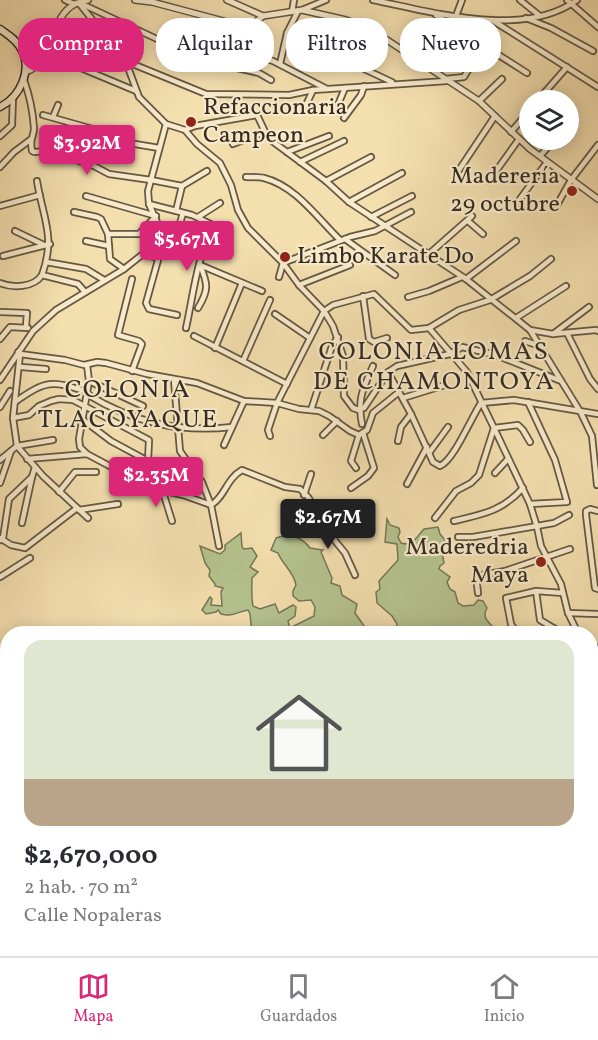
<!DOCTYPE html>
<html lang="es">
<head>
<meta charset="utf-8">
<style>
  :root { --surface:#fff; --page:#f2f2f3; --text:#2b2b33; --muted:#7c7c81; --line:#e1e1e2; --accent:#db2777 }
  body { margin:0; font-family:Vollkorn,serif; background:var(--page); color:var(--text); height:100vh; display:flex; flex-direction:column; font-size:22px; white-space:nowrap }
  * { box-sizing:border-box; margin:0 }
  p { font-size:20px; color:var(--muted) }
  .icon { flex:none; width:33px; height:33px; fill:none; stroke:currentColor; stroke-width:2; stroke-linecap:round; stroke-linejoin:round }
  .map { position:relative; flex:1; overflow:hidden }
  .side { position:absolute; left:0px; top:626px; width:598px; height:332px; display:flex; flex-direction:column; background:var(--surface); border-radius:24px 24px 0 0; box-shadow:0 3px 15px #0003 }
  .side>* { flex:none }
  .guide { position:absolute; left:18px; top:18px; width:562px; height:54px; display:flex; gap:12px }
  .buttons { position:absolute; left:519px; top:90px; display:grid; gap:12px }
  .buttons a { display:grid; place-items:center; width:60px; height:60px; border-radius:50%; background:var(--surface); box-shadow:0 3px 15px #0003; font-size:30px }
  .price { position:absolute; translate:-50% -51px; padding:0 14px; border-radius:6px; background:var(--accent); color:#fff; font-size:20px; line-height:39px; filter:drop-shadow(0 2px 3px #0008) }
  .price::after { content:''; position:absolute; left:50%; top:36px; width:18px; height:14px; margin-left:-9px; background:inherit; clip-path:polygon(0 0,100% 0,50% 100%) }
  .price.selected { background:#222; color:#fff }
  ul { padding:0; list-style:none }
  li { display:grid; align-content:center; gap:12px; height:318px; padding:0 24px }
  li+li { border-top:2px solid var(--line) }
  li span { display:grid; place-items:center; height:186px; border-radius:18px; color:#555 }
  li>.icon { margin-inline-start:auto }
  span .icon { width:108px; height:108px; fill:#fffc; stroke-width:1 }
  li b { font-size:26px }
  .chip { padding:0 21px; border-radius:24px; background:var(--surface); box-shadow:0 3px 15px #0003; font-size:21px; line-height:54px }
  .chip.selected { background:var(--accent); color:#fff }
  .tabs { display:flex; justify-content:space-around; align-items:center; height:84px; border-top:2px solid var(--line); background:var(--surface); font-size:16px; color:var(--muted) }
  .tabs a { display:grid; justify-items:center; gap:3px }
  .tabs .selected { color:var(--accent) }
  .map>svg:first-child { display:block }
  .green { fill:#b5c38f; stroke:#747758; stroke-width:1.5 }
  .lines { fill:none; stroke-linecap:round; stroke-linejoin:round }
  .minor-casing { stroke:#645844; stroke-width:8 }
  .tertiary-casing { stroke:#645844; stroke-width:8 }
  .secondary-casing { stroke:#342b21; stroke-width:9 }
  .minor { stroke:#f8eacb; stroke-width:4.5 }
  .tertiary { stroke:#f8eacb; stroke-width:5 }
  .secondary { stroke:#f8eacb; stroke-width:6 }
  .poi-dot { fill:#8f2418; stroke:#f8eacb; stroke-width:2 }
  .labels { text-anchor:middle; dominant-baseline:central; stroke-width:4.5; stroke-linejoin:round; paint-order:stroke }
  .poi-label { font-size:24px; fill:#342b21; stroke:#f8eacb; text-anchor:start }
  .neighbourhood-label { font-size:26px; letter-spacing:1.5px; fill:#342b21; stroke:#f8eacb }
</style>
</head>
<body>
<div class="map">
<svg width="598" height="956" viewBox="0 0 598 956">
  <rect width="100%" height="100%" fill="#f4dfaf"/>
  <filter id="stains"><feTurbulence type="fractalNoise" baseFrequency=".00333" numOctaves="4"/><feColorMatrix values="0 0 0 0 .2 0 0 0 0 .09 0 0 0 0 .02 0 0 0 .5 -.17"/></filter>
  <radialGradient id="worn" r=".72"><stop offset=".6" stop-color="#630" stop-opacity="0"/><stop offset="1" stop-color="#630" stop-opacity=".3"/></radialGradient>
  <!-- green -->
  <g class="green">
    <path d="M387 519 390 525 399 528 400 532 398 537 401 543C413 547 417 536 424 529L438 527 440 534 445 540 442 553 444 563 440 566 439 569 450 577 447 582 450 589 455 592 458 603 463 606 474 605 478 600 483 601 487 608C480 621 493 623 497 633H395L397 624 392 616 377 603 376 592 380 589 379 581 398 560 397 544 385 542Z"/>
    <path d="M241 533 242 547 244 549 252 548 257 556 250 567 258 572 252 578C252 588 251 596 253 606L260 609 275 604 279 613 293 605 296 607 295 616 288 621 290 628 314 616 315 607 311 600 299 601 293 596V591L296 585C294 572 282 564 278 553L271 550 276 538C290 533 302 537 310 548L323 550 321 552 332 578 331 583 340 586 342 595 357 604 355 613 369 633H252L250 614 248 610C237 612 232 617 221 614L218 610 216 612 206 614 202 610 210 597 212 599 211 605 222 606 221 592 223 588 215 586V584L209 576 210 570 205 563 200 546 220 554 225 550V545Z"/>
    <polygon points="598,694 598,956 597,956 596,948 591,946 591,707 598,698"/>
    <polygon points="0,698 8,700 8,950 157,950 163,955 166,953 168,956 0,956"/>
    <polygon points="412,950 476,950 476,956 420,956"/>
  </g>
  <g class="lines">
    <defs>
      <g id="minor">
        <polyline points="65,0 74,4"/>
        <path d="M373 0C432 12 524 39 577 0"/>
        <polyline points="520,0 540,16"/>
        <polyline points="567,0 598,27"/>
        <polyline points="79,3 121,56 129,70 139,97 166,124 185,130 197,144 220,163 231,185 238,210 248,228 283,263 299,285 324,311 333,326 343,356 344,396 353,408 359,410 364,408 388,372 397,366 450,354 462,347 496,355 561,381"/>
        <polyline points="82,4 202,60 259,73 271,80"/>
        <polyline points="302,10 326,0"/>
        <polyline points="292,12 294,0"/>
        <polyline points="436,15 527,73"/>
        <polyline points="456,16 462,0"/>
        <polyline points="526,18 551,28 593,51"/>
        <polyline points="492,20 598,87"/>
        <polyline points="169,28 190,36 273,61 327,89"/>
        <polyline points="287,33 392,82"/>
        <polyline points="19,44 45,53 136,91"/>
        <polyline points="123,60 206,94 289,95 313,90 447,81"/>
        <polyline points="280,64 287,33 298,11"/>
        <polyline points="446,79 464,77 484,44"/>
        <path d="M24 80C29 94 33 113 34 128 34 138 29 137 32 151L34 152 47 151 70 158 94 166 109 174 151 180 182 186 207 171"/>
        <polyline points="538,100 567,67"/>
        <polyline points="479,101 502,79"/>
        <polyline points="306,105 313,90"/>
        <polyline points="337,107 345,88"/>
        <polyline points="43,115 107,133 117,141 159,148"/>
        <polyline points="53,117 58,105"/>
        <polyline points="344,118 361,95 364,86"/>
        <polyline points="185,130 195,126 257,115 268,138 326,181 349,202 466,279 530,330 581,413 592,436 597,485"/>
        <polyline points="511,132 530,110"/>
        <polyline points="0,136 12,125 13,97"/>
        <polyline points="233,144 264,132"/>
        <polyline points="287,152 329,136"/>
        <polyline points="540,156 554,140"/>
        <polyline points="300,162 344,141"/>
        <polyline points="0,167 14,152 30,140"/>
        <polyline points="459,170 495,116"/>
        <path d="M246 177C252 177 259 177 264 178 296 186 318 219 340 240"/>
        <path d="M37 181C43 219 56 236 42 275L78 284 85 292"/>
        <polyline points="326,181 371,157"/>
        <polyline points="489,181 519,139"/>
        <polyline points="86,196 156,216"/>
        <polyline points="349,202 402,173"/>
        <polyline points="517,203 547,162"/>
        <path d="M149 204 192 215 215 226C197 253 193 297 186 328"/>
        <polyline points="557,205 571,180 598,145"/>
        <polyline points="0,206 40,195"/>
        <polyline points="176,211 182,186"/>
        <polyline points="74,212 97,217 101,219 108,234 139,234 156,216"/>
        <polyline points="198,217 220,203"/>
        <polyline points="371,217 412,196"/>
        <polyline points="468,221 483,234"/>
        <polyline points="15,231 44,245"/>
        <polyline points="108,234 110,259 124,269"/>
        <polyline points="176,237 183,213"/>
        <polyline points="345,239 395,275"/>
        <polyline points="86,241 109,246"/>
        <polyline points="429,254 472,216"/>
        <polyline points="145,255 155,257 158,260 146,303 149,309 177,315"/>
        <polyline points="3,256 50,244"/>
        <polyline points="46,262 86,269 104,280"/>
        <polyline points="283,263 350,237 375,231 411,212"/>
        <polyline points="200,265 262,291"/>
        <polyline points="279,277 283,263"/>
        <polyline points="132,279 118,335 139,341 142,344 132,371"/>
        <polyline points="466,279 516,241"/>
        <path d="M0 283C12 288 34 288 42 275"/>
        <polyline points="299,285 350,265"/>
        <polyline points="363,296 369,339 374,342 387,338"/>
        <polyline points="408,297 429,291 462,277"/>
        <path d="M198 308C209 290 208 284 200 265"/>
        <polyline points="0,312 27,313 26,326"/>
        <polyline points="275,314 310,338"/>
        <polyline points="516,318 566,286"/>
        <polyline points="429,328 467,372 494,428 530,504 537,527 541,546 561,584 568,613 578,633"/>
        <polyline points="530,330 553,334 596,330 598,331"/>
        <polyline points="567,333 590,379 598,389"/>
        <polyline points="553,334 589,307"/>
        <polyline points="194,336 287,384"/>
        <polyline points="0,339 10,327 28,328"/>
        <polyline points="525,341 540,346"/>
        <polyline points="215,348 242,283"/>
        <polyline points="18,352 20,354 65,360 84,365 97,362 106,363 147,374 197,383 244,401 277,403 299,409 319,411 329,416 350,431 359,435 367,430 373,413 399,392"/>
        <polyline points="20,354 13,418 17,446 43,476 88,518"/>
        <polyline points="243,361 270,300"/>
        <polyline points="21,367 46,369"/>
        <path d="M388 372 411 414 433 462 440 466C454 460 471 418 481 403L514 400 598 414"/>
        <polyline points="0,380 33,331 56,310 124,269 148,250 154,237 157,222 149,204 148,191 166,124"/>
        <polyline points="174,380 180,451 202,482 211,505 219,546"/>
        <polyline points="89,381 143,406"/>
        <path d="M87 394C132 422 178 433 232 427"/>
        <polyline points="403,398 445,385"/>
        <path d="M15 402C46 380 52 380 87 392"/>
        <polyline points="528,402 555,460 567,502 530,504"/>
        <polyline points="0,407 10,391"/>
        <polyline points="311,410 332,346 338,337"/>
        <polyline points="13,418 29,415 39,406 51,401 59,399 73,400 149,440 148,461"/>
        <polyline points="82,419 111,441 148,461 149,472 162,489 172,521"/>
        <path d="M362 424C357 399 363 389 373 366"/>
        <polyline points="323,435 337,421"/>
        <polyline points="270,436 268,430 277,403 324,311 333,305 374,294 411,330 429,328 459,310 490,300 530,276 551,259"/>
        <polyline points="398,441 401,427 411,414"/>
        <polyline points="224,445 244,401"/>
        <polyline points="429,453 448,427"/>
        <polyline points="87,454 80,447 79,439 89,381 87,365"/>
        <polyline points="27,459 87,454 149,487 183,495 211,505"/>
        <polyline points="0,460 17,446 53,440"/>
        <polyline points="356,468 351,461 359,435"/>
        <polyline points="495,473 508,459"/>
        <polyline points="0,483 11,451"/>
        <polyline points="407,484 427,447"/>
        <polyline points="351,488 368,476 374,468 363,433"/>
        <polyline points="59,492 75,472 96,472"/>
        <polyline points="304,495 311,474"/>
        <path d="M211 505C225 497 226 479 242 470L285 487 300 489 308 497 336 542 345 553 355 575"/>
        <polyline points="79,510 118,504"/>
        <polyline points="598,511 590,509 586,511 586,515 595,588 598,589"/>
        <polyline points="435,518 456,491 471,483 479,475 494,428 518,425 523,430 530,442"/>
        <path d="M454 521C484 514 502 511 523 488"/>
        <polyline points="22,523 32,477"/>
        <polyline points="458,537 473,537 554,523 569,515"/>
        <polyline points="0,538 11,545 25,548 77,508"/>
        <polyline points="1,540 3,538 9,499 32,477 35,467"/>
        <polyline points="0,577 30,558"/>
        <polyline points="536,591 540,620 562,633"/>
        <polyline points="478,593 476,576 505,571 570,549"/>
        <polyline points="568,613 598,614"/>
        <polyline points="517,633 511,624 506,598 536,591 563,593"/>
        <polyline points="591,644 598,649"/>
        <polyline points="0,659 8,656"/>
        <polyline points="324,950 324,956"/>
      </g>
      <g id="tertiary">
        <polyline points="135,0 152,2 242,26 252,25 263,16 302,10 346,20 369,28 479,101 530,149 598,199"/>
        <polyline points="227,0 263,16"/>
        <path d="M26 72C55 62 49 17 75 4 79 2 84 2 88 0"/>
      </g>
      <path id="secondary" d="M0 29C8 35 17 40 21 49 33 70 20 97 0 107"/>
    </defs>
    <!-- minor casing -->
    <use href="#minor" class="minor-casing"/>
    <!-- tertiary casing -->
    <use href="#tertiary" class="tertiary-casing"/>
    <!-- secondary casing -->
    <use href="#secondary" class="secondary-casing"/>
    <!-- minor -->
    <use href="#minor" class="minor"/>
    <!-- tertiary -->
    <use href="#tertiary" class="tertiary"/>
    <!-- secondary -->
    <use href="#secondary" class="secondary"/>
  </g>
  <!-- markers -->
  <g class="poi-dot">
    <circle cx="191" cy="122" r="6"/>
    <circle cx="572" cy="191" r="6"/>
    <circle cx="285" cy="257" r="6"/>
    <circle cx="541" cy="562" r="6"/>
  </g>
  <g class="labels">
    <!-- poi labels -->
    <g class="poi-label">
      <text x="203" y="108">Refaccionaria<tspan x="203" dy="28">Campeon</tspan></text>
      <text x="560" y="177" text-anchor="end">Maderería<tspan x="560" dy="28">29 octubre</tspan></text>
      <text x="297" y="257">Limbo Karate Do</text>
      <text x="529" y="548" text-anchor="end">Maderedria<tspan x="529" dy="28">Maya</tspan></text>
    </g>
    <!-- neighbourhood labels -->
    <g class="neighbourhood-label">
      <text x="434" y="352">COLONIA LOMAS<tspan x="434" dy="30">DE CHAMONTOYA</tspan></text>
      <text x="128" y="390">COLONIA<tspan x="128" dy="30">TLACOYAQUE</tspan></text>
    </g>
  </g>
  <rect width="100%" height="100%" filter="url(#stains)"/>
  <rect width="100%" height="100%" fill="url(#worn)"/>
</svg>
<div class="buttons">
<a><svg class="icon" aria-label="layers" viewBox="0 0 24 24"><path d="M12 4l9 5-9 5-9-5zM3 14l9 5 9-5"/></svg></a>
</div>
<b class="price" style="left:87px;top:176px">$3.92M</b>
<b class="price" style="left:187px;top:272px">$5.67M</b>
<b class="price" style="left:156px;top:508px">$2.35M</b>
<b class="price selected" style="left:328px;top:550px">$2.67M</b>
<div class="guide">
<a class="chip selected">Comprar</a>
<a class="chip">Alquilar</a>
<a class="chip">Filtros</a>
<a class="chip">Nuevo</a>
</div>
<section class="side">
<ul>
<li><span style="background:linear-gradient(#dfe7d0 75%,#b9a48a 0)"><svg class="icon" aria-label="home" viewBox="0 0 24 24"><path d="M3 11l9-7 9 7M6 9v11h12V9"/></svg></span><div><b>$2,670,000</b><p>2 hab. · 70 m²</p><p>Calle Nopaleras</p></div></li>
</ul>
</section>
</div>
<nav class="tabs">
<a class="selected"><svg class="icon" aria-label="map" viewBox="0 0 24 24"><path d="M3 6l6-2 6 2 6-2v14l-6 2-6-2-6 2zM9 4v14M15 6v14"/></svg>Mapa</a>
<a><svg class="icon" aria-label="saved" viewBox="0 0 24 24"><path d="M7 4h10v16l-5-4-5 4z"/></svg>Guardados</a>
<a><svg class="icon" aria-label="home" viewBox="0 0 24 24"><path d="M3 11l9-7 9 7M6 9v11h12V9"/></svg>Inicio</a>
</nav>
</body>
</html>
